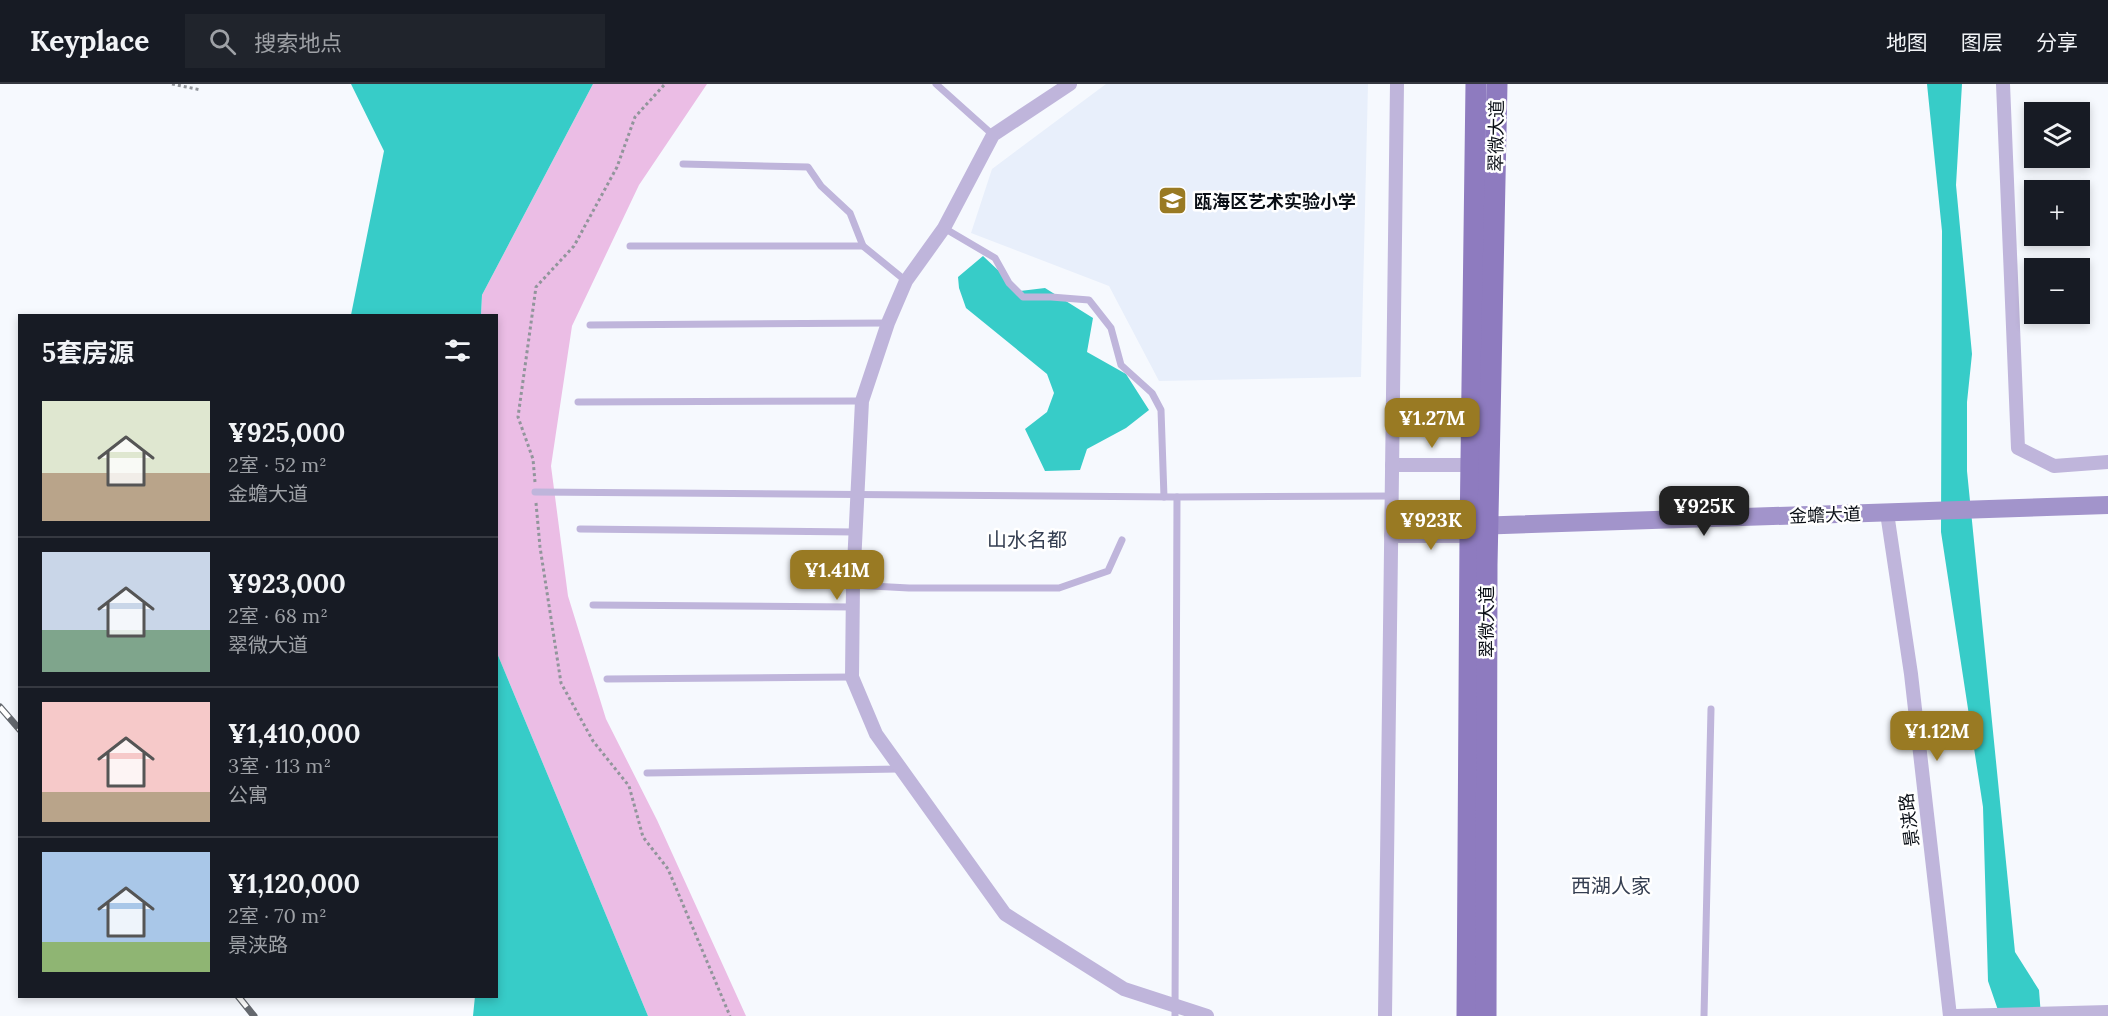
<!DOCTYPE html>
<html lang="zh">
<head>
<meta charset="utf-8">
<style>
  :root { --surface:#171b24; --page:#20242c; --text:#f1f3f6; --muted:#9ea1a6; --line:#363941; --accent:#997a23 }
  body { margin:0; font-family:Lora,"Noto Sans SC",serif; background:var(--page); color:var(--text); height:100vh; display:flex; flex-direction:column; font-size:22px; white-space:nowrap }
  * { box-sizing:border-box; margin:0 }
  p { font-size:20px; color:var(--muted) }
  .icon { flex:none; width:33px; height:33px; fill:none; stroke:currentColor; stroke-width:2; stroke-linecap:round; stroke-linejoin:round }
  .map { position:relative; flex:1; overflow:hidden }
  .sheet { position:absolute; left:18px; top:230px; width:480px; height:684px; display:flex; flex-direction:column; background:var(--surface); border-radius:0px; box-shadow:0 3px 9px #0003 }
  .sheet>* { flex:none }
  .controls { position:absolute; left:2024px; top:18px; display:grid; gap:12px }
  .controls a { display:grid; place-items:center; width:66px; height:66px; border-radius:0px; background:var(--surface); box-shadow:0 3px 9px #0003; font-size:30px }
  .price { position:absolute; translate:-50% -51px; padding:0 14px; border-radius:12px; background:var(--accent); color:#fff; font-size:20px; line-height:39px; filter:drop-shadow(0 2px 3px #0008) }
  .price::after { content:''; position:absolute; left:50%; top:36px; width:18px; height:14px; margin-left:-9px; background:inherit; clip-path:polygon(0 0,100% 0,50% 100%) }
  .price.current { background:#222; color:#fff }
  ul { padding:0; list-style:none }
  li { display:flex; align-items:center; gap:18px; height:150px; padding:0 24px }
  li+li { border-top:2px solid var(--line) }
  li span { display:grid; place-items:center; flex:none; width:168px; height:120px; border-radius:0px; color:#555 }
  li>.icon { margin-inline-start:auto }
  span .icon { width:72px; height:72px; fill:#fffc; stroke-width:1 }
  li b { font-size:26px }
  h2 { display:flex; justify-content:space-between; align-items:center; height:72px; padding:0 24px; font-size:26px }
  header { display:flex; align-items:center; gap:36px; box-sizing:border-box; height:84px; padding:0 30px; background:var(--surface); border-bottom:2px solid var(--line) }
  header strong { font-size:28px }
  nav { display:flex; gap:33px; margin-inline-start:auto; font-size:21px }
  .search { width:420px; height:54px; background:var(--page); display:flex; align-items:center; gap:15px; box-sizing:border-box; padding:0 21px; border-radius:0px; color:var(--muted); font-size:22px }
  .map>svg:first-child { display:block }
  .built { fill:#e8effb }
  .green { fill:#ebbde5 }
  .water { fill:#37ccc8 }
  .lines { fill:none; stroke-linecap:round; stroke-linejoin:round }
  .path { stroke:#91959b; stroke-width:3; stroke-dasharray:3 3; stroke-linecap:butt }
  .lane { stroke:#bfb5db; stroke-width:7 }
  .street { stroke:#bfb5db; stroke-width:14 }
  .secondary { stroke:#a294cb; stroke-width:18 }
  .primary { stroke:#8e7bbf; stroke-width:21 }
  .rail-casing { stroke:#64686e; stroke-width:7 }
  .rail { stroke:#fff; stroke-width:4.5; stroke-dasharray:14; stroke-linecap:butt }
  .labels { text-anchor:middle; dominant-baseline:central; stroke-width:5; stroke-linejoin:round; paint-order:stroke }
  .street-label { font-size:18px; fill:#090e15; stroke:#fff }
  .poi-label { font-size:18px; font-weight:bold; fill:#090e15; stroke:#fff; text-anchor:start }
  .neighbourhood-label { font-size:20px; fill:#343e51; stroke:#fff }
</style>
</head>
<body>
<header>
<strong>Keyplace</strong>
<div class="search"><svg class="icon" aria-label="search" viewBox="0 0 24 24"><circle cx="10" cy="10" r="6"/><path d="M15 15l6 6"/></svg>搜索地点</div>
<nav><a>地图</a><a>图层</a><a>分享</a></nav>
</header>
<div class="map">
<svg width="2108" height="932" viewBox="0 0 2108 932">
  <rect width="100%" height="100%" fill="#f6f9fe"/>
  <!-- built -->
  <polygon class="built" points="1106,0 1368,0 1361,293 1159,297 1109,202 971,149 992,85"/>
  <!-- green -->
  <polygon class="green" points="593,0 707,0 639,101 572,242 551,382 568,512 606,635 657,736 746,932 648,932 497,569 496,231 481,231 482,211"/>
  <!-- water -->
  <g class="water">
    <polygon points="351,0 593,0 482,211 481,231 351,231 384,67"/>
    <polygon points="1927,0 1962,0 1956,101 1972,270 1967,318 1967,387 2015,868 2039,906 2041,932 2000,932 1988,897 1983,723 1941,448 1942,147"/>
    <polygon points="983,172 1020,207 1045,204 1093,234 1087,268 1126,290 1149,326 1126,344 1087,365 1080,386 1045,387 1025,345 1047,328 1054,309 1047,290 966,224 959,204 958,193"/>
    <polygon points="497,569 648,932 473,932 475,912 496,912"/>
  </g>
  <g class="lines">
    <!-- path -->
    <g class="path">
      <polyline points="172,0 201,6"/>
      <polyline points="535,398 533,375 518,333 536,203 574,162 617,83 635,33 665,0"/>
      <polyline points="536,419 540,463 561,599 593,657 629,702 643,753 668,785 730,932"/>
    </g>
    <!-- lane -->
    <g class="lane">
      <polyline points="936,0 993,51"/>
      <polyline points="683,80 808,83 821,102 850,129 863,162"/>
      <polyline points="944,144 995,174 1009,199 1023,213 1051,213 1089,216 1111,244 1121,281 1152,309 1161,326 1164,413"/>
      <polyline points="630,162 863,162 906,197"/>
      <polyline points="590,241 888,239"/>
      <polyline points="578,318 862,317"/>
      <polyline points="535,408 1177,413"/>
      <polyline points="580,445 855,448"/>
      <polyline points="853,501 909,504 1059,504 1108,487 1122,456"/>
      <polyline points="593,521 853,523"/>
      <polyline points="607,595 852,593"/>
      <polyline points="647,689 899,685"/>
      <polyline points="1175,932 1177,413 1392,412"/>
      <polyline points="1704,932 1711,625"/>
    </g>
    <!-- street -->
    <g class="street">
      <polyline points="1070,0 993,51 944,144 906,197 888,239 862,317 853,501 852,593 876,650 1005,830 1124,905 1207,932"/>
      <polyline points="2003,0 2018,364 2054,382 2108,378"/>
      <polyline points="1392,381 1471,381"/>
      <polyline points="1887,429 1911,590 1950,932"/>
      <polyline points="1391,452 1470,452"/>
      <polyline points="1385,932 1397,0"/>
      <polyline points="1956,932 2108,928"/>
    </g>
    <!-- secondary -->
    <polyline class="secondary" points="1474,442 2108,421"/>
    <!-- primary -->
    <g class="primary">
      <polyline points="1467,932 1470,452 1476,0"/>
      <polyline points="1486,932 1487,481 1497,0"/>
    </g>
    <defs>
      <g id="rail">
        <polyline points="0,623 20,646"/>
        <polyline points="238,912 254,932"/>
      </g>
    </defs>
    <!-- rail casing -->
    <use href="#rail" class="rail-casing"/>
    <!-- rail -->
    <use href="#rail" class="rail"/>
  </g>
  <!-- icons -->
  <defs>
    <symbol id="school-square" viewBox="-11 -11 22 22"><rect x="-9" y="-9" width="18" height="18" rx="4" fill="#997a23" stroke="#fff"/><path d="M0-5L7-2L0 1L-7-2ZM-4 1L0 2.5L4 1V4Q0 6-4 4Z" fill="#fff"/></symbol>
  </defs>
  <g fill-rule="evenodd">
    <use href="#school-square" x="1156" y="100" width="33" height="33"/>
  </g>
  <g class="labels">
    <!-- street labels -->
    <g class="street-label">
      <text transform="translate(1496 52) rotate(-89)">翠微大道</text>
      <text transform="translate(1825 431) rotate(-2)">金蟾大道</text>
      <text transform="translate(1486 538) rotate(-90)">翠微大道</text>
      <text transform="translate(1909 736) rotate(-97)">景浃路</text>
    </g>
    <!-- poi labels -->
    <g class="poi-label">
      <text x="1194" y="117">瓯海区艺术实验小学</text>
    </g>
    <!-- neighbourhood labels -->
    <g class="neighbourhood-label">
      <text x="1027" y="455">山水名都</text>
      <text x="1611" y="801">西湖人家</text>
    </g>
  </g>
</svg>
<div class="controls">
<a><svg class="icon" aria-label="layers" viewBox="0 0 24 24"><path d="M12 4l9 5-9 5-9-5zM3 14l9 5 9-5"/></svg></a>
<a>+</a>
<a>−</a>
</div>
<b class="price" style="left:1432px;top:365px">¥1.27M</b>
<b class="price current" style="left:1704px;top:453px">¥925K</b>
<b class="price" style="left:1431px;top:467px">¥923K</b>
<b class="price" style="left:837px;top:517px">¥1.41M</b>
<b class="price" style="left:1937px;top:678px">¥1.12M</b>
<section class="sheet">
<h2>5套房源<svg class="icon" aria-label="filters" viewBox="0 0 24 24"><path d="M4 7h16M4 17h16"/><circle cx="9" cy="7" r="2"/><circle cx="15" cy="17" r="2"/></svg></h2>
<ul>
<li><span style="background:linear-gradient(#dfe7d0 60%,#b9a48a 0)"><svg class="icon" aria-label="home" viewBox="0 0 24 24"><path d="M3 11l9-7 9 7M6 9v11h12V9"/></svg></span><div><b>¥925,000</b><p>2室 · 52 m²</p><p>金蟾大道</p></div></li>
<li><span style="background:linear-gradient(#c9d6e8 65%,#7fa58c 0)"><svg class="icon" aria-label="home" viewBox="0 0 24 24"><path d="M3 11l9-7 9 7M6 9v11h12V9"/></svg></span><div><b>¥923,000</b><p>2室 · 68 m²</p><p>翠微大道</p></div></li>
<li><span style="background:linear-gradient(#f6c9c9 75%,#b9a48a 0)"><svg class="icon" aria-label="home" viewBox="0 0 24 24"><path d="M3 11l9-7 9 7M6 9v11h12V9"/></svg></span><div><b>¥1,410,000</b><p>3室 · 113 m²</p><p>公寓</p></div></li>
<li><span style="background:linear-gradient(#a9c7e8 75%,#8fb573 0)"><svg class="icon" aria-label="home" viewBox="0 0 24 24"><path d="M3 11l9-7 9 7M6 9v11h12V9"/></svg></span><div><b>¥1,120,000</b><p>2室 · 70 m²</p><p>景浃路</p></div></li>
</ul>
</section>
</div>
</body>
</html>
